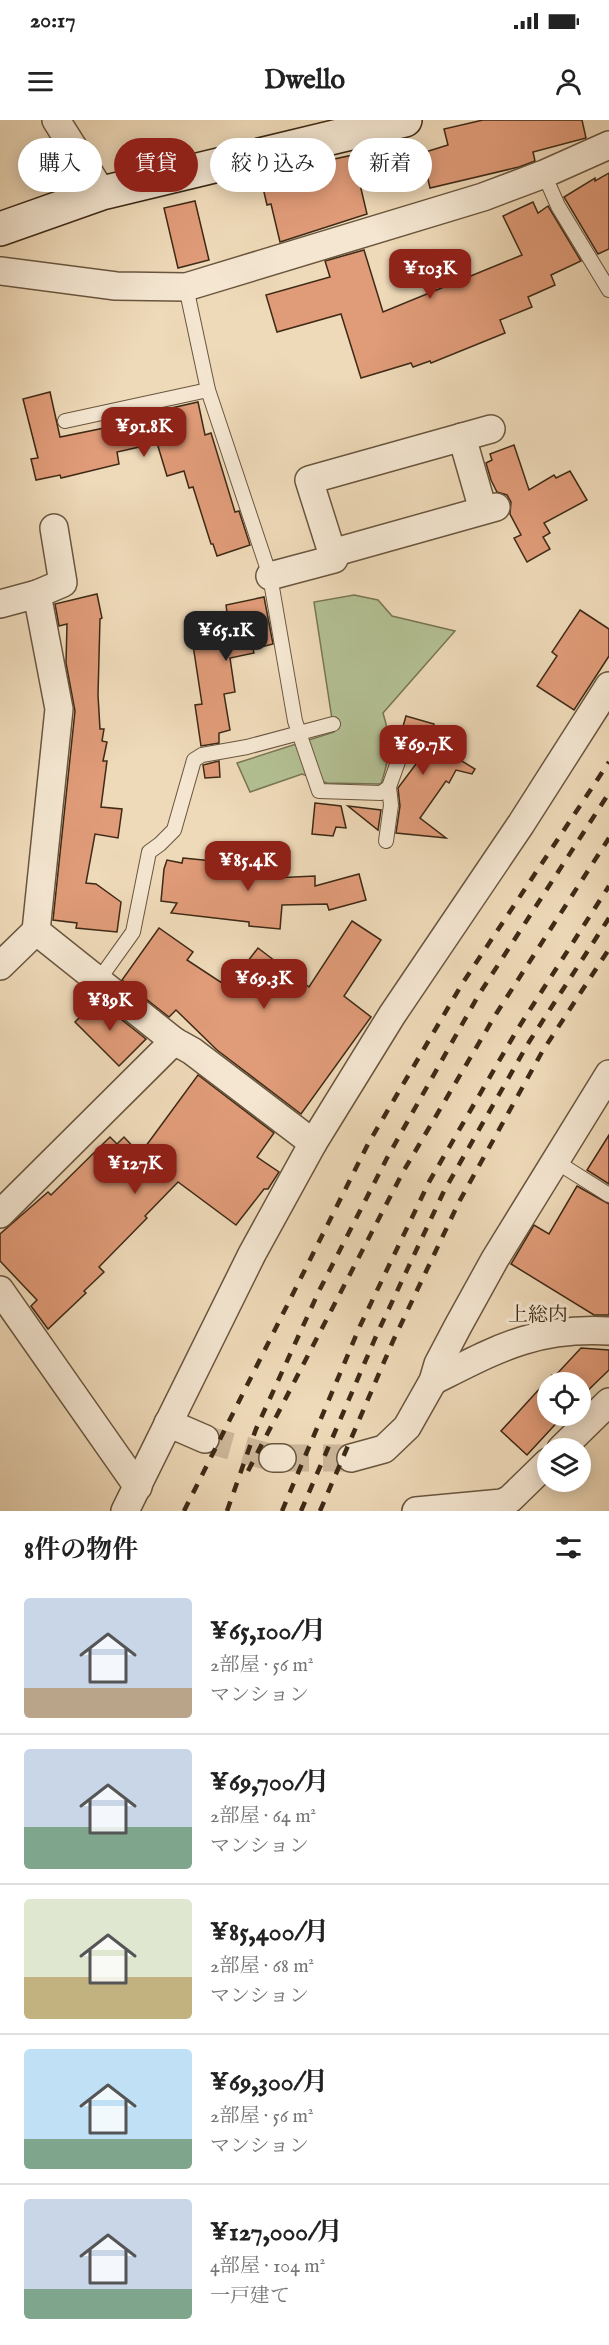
<!DOCTYPE html>
<html lang="ja">
<head>
<meta charset="utf-8">
<style>
  :root { --surface:#fff; --page:#f2f2f2; --text:#222; --muted:#767676; --line:#e0e0e0; --accent:#8f2418 }
  body { margin:0; font-family:"IM FELL English","Noto Serif JP",serif; background:var(--page); color:var(--text); height:100vh; display:flex; flex-direction:column; font-size:22px; white-space:nowrap }
  * { box-sizing:border-box; margin:0 }
  p { font-size:20px; color:var(--muted) }
  .icon { flex:none; width:33px; height:33px; fill:none; stroke:currentColor; stroke-width:2; stroke-linecap:round; stroke-linejoin:round }
  .map { position:relative; height:1391px; overflow:hidden }
  .details { display:flex; flex-direction:column; background:var(--surface); flex:1 }
  .details>* { flex:none }
  .hud { position:absolute; left:18px; top:18px; width:573px; height:54px; display:flex; gap:12px }
  .controls { position:absolute; left:537px; top:1252px; display:grid; gap:12px }
  .controls a { display:grid; place-items:center; width:54px; height:54px; border-radius:50%; background:var(--surface); box-shadow:0 3px 15px #0003; font-size:30px }
  .price { position:absolute; translate:-50% -51px; padding:0 14px; border-radius:12px; background:var(--accent); color:#fff; font-size:20px; line-height:39px; filter:drop-shadow(0 2px 3px #0008) }
  .price::after { content:''; position:absolute; left:50%; top:36px; width:18px; height:14px; margin-left:-9px; background:inherit; clip-path:polygon(0 0,100% 0,50% 100%) }
  .price.selected { background:#222; color:#fff }
  ul { padding:0; list-style:none }
  li { display:flex; align-items:center; gap:18px; height:150px; padding:0 24px }
  li+li { border-top:2px solid var(--line) }
  li span { display:grid; place-items:center; flex:none; width:168px; height:120px; border-radius:6px; color:#555 }
  li>.icon { margin-inline-start:auto }
  span .icon { width:72px; height:72px; fill:#fffc; stroke-width:1 }
  li b { font-size:26px }
  h2 { display:flex; justify-content:space-between; align-items:center; height:72px; padding:0 24px; font-size:26px }
  .chip { padding:0 21px; border-radius:27px; background:var(--surface); box-shadow:0 3px 15px #0003; font-size:21px; line-height:54px }
  .chip.selected { background:var(--accent); color:#fff }
  .status { display:flex; justify-content:space-between; align-items:center; height:42px; padding:0 30px; background:var(--surface); direction:ltr }
  .status svg { height:16px; fill:currentColor }
  header { display:flex; justify-content:space-between; align-items:center; height:78px; padding:0 24px; background:var(--surface); font-size:27px; font-weight:700 }
  .map>svg:first-child { display:block }
  .green { fill:#b3c093; stroke:#787554; stroke-width:1.5 }
  .building { fill:#e09b78; stroke:#3e2a16; stroke-width:1.5 }
  .lines { fill:none; stroke-linecap:round; stroke-linejoin:round }
  .minor-tunnel { stroke:#cbb698; stroke-width:27; stroke-dasharray:27 14; stroke-linecap:butt }
  .service-casing { stroke:#6a563e; stroke-width:16 }
  .minor-casing { stroke:#6a563e; stroke-width:30 }
  .secondary-casing { stroke:#3e2a16; stroke-width:36 }
  .service { stroke:#f4e6d1; stroke-width:14 }
  .minor { stroke:#f4e6d1; stroke-width:27 }
  .secondary { stroke:#f4e6d1; stroke-width:33 }
  .rail { stroke:#3e2a16; stroke-width:4.5; stroke-dasharray:10 10; stroke-linecap:butt }
  .labels { text-anchor:middle; dominant-baseline:central; stroke-width:6; stroke-linejoin:round; paint-order:stroke }
  .neighbourhood-label { font-size:20px; fill:#3e2a16; stroke:#f4e6d1 }
</style>
</head>
<body>
<div class="status"><b>20:17</b><svg viewBox="0 0 49 12"><path d="M0 12V9h3v3zM5 12V6h3v6zM10 12V3h3v9zM15 12V0h3v12zM26 1h20v11H26zM47 4h2v5h-2z"/></svg></div>
<header><svg class="icon" aria-label="menu" viewBox="0 0 24 24"><path d="M4 6h16M4 12h16M4 18h16"/></svg>Dwello<svg class="icon" aria-label="person" viewBox="0 0 24 24"><circle cx="12" cy="8" r="4"/><path d="M4 21q1-7 8-7t8 7"/></svg></header>
<div class="map">
<svg width="609" height="1391" viewBox="0 0 609 1391">
  <rect width="100%" height="100%" fill="#eed9b8"/>
  <filter id="stains"><feTurbulence type="fractalNoise" baseFrequency=".00333" numOctaves="4"/><feColorMatrix values="0 0 0 0 .2 0 0 0 0 .09 0 0 0 0 .02 0 0 0 .5 -.17"/></filter>
  <radialGradient id="worn" r=".72"><stop offset=".6" stop-color="#630" stop-opacity="0"/><stop offset="1" stop-color="#630" stop-opacity=".3"/></radialGradient>
  <!-- green -->
  <path class="green" d="M354 475 378 480 392 496 455 511 383 593C392 622 390 636 381 664L327 663 302 654 250 672 237 643 334 612 314 482Z"/>
  <!-- building -->
  <g class="building">
    <polygon points="483,0 582,0 586,18 533,32 535,41 519,47 430,68 422,33 448,25 444,9"/>
    <polygon points="353,35 367,94 280,122 271,84 267,85 260,55"/>
    <polygon points="609,53 609,129 598,134 564,77 595,58 595,61"/>
    <polygon points="195,81 209,140 178,148 164,88"/>
    <polygon points="533,82 538,93 548,86 581,141 551,155 555,165 528,177 532,187 500,200 505,213 431,243 430,241 413,247 411,243 361,258 341,194 277,212 266,175 330,157 325,141 364,130 383,192 522,135 503,96"/>
    <polygon points="50,272 60,317 114,306 124,303 123,299 198,282 205,315 211,313 235,392 239,391 250,425 217,436 213,424 211,424 193,367 189,368 184,351 167,356 157,323 117,332 119,344 61,358 60,355 36,360 31,339 38,338 23,279"/>
    <polygon points="514,325 529,370 554,355 556,358 570,351 587,380 544,403 550,413 543,417 550,429 527,442 514,418 521,415 510,394 511,382 507,375 497,372 491,360 486,343 492,340 490,334"/>
    <polygon points="97,474 102,498 100,499 98,575 100,609 104,609 102,621 107,622 103,641 107,641 101,687 122,689 118,718 95,714 86,763 96,764 121,782 117,812 76,808 77,803 53,800 75,591 66,543 67,504 59,506 55,484"/>
    <polygon points="264,477 273,524 253,529 254,533 230,538 235,572 224,574 230,610 219,613 219,623 201,626 195,585 202,584 193,525 200,523 200,520 205,519 214,502 228,500 226,485"/>
    <polygon points="580,490 609,509 609,536 574,590 537,566 557,536 552,532"/>
    <polygon points="406,596 434,604 433,608 438,609 434,624 475,649 472,654 456,650 449,663 446,661 420,698 446,718 396,713 400,686 398,668 419,640 408,637 402,631 403,628 397,627"/>
    <polygon points="219,641 220,657 205,658 203,645"/>
    <polygon points="315,683 341,686 346,708 336,707 333,716 312,714"/>
    <polygon points="348,686 381,690 378,710"/>
    <polygon points="183,738 223,742 273,751 272,758 315,756 315,766 359,754 366,780 329,790 327,784 282,785 280,809 249,806 249,802 171,793 177,783 161,781 164,749 167,740 182,743"/>
    <polygon points="352,801 381,820 344,876 371,897 301,994 217,930 176,890 169,897 122,860 159,808 193,832 187,840 228,867 258,828 309,867"/>
    <polygon points="97,880 146,919 119,946 75,902"/>
    <polygon points="198,955 274,1013 257,1037 279,1052 268,1069 264,1069 236,1105 178,1062 145,1096 147,1098 99,1147 104,1152 84,1171 86,1173 48,1209 31,1186 37,1180 0,1141 0,1114 48,1072 51,1075 110,1017 117,1024 124,1017 140,1034"/>
    <polygon points="609,1015 609,1064 587,1050"/>
    <polygon points="577,1066 609,1084 609,1195 594,1195 511,1144 534,1105 549,1114"/>
    <polygon points="581,1228 609,1230 609,1250 580,1278 580,1263 548,1263 548,1296 563,1296 527,1335 501,1311 552,1255 554,1257"/>
  </g>
  <g class="lines">
    <!-- minor-tunnel -->
    <g class="minor-tunnel">
      <polyline points="205,1319 273,1338"/>
      <polyline points="282,1338 351,1338"/>
    </g>
    <defs>
      <g id="service">
        <polyline points="544,54 558,86 609,170"/>
        <polyline points="186,167 208,270 270,456 295,601 319,671 381,673 389,667 399,639"/>
        <polyline points="65,301 208,270"/>
        <polyline points="386,721 391,685 389,667"/>
        <polyline points="98,861 133,812 149,732 160,724 174,710 194,640 202,635 247,627 333,604"/>
        <polyline points="555,1041 609,1075"/>
      </g>
      <g id="minor">
        <polyline points="56,0 102,73"/>
        <polyline points="0,151 116,166 186,167 483,77 544,54 609,25"/>
        <polyline points="462,317 483,390"/>
        <polyline points="332,433 496,387"/>
        <polyline points="270,456 334,439 309,360 491,309"/>
        <polyline points="37,474 63,463 54,408"/>
        <polyline points="0,484 37,474 59,589 36,811"/>
        <polyline points="0,846 36,811 174,921 192,931 313,1023 252,1134 125,1391"/>
        <polyline points="313,1023 392,895 521,704 609,566"/>
        <polyline points="0,1094 174,921"/>
        <polyline points="0,1170 138,1367"/>
        <path d="M433 1261C497 1229 534 1207 609 1211"/>
        <polyline points="168,1303 205,1319"/>
        <polyline points="561,1329 609,1282"/>
        <polyline points="273,1338 282,1338"/>
        <polyline points="351,1338 384,1329 407,1307 433,1261 438,1244 458,1206 495,1139 609,954"/>
        <polyline points="416,1391 502,1383 510,1379 548,1342"/>
      </g>
      <polyline id="secondary" points="0,109 102,73 405,0"/>
    </defs>
    <!-- service casing -->
    <use href="#service" class="service-casing"/>
    <!-- minor casing -->
    <use href="#minor" class="minor-casing"/>
    <!-- secondary casing -->
    <use href="#secondary" class="secondary-casing"/>
    <!-- service -->
    <use href="#service" class="service"/>
    <!-- minor -->
    <use href="#minor" class="minor"/>
    <!-- secondary -->
    <use href="#secondary" class="secondary"/>
    <!-- rail -->
    <g class="rail">
      <polyline points="248,1351 403,1052 496,894 609,718"/>
      <polyline points="184,1391 368,1024 462,864 609,642"/>
      <polyline points="227,1391 256,1309 319,1171 387,1038 478,876 609,673"/>
      <polyline points="282,1391 360,1206 429,1062 517,910 609,766"/>
      <polyline points="301,1391 377,1214 444,1071 529,922 609,798"/>
      <polyline points="320,1391 393,1221 459,1082 542,932 609,829"/>
    </g>
  </g>
  <g class="labels">
    <!-- neighbourhood labels -->
    <g class="neighbourhood-label">
      <text x="538" y="1195">上総内</text>
    </g>
  </g>
  <rect width="100%" height="100%" filter="url(#stains)"/>
  <rect width="100%" height="100%" fill="url(#worn)"/>
</svg>
<div class="controls">
<a><svg class="icon" aria-label="locate" viewBox="0 0 24 24"><circle cx="12" cy="12" r="6"/><path d="M12 2v4M12 18v4M2 12h4M18 12h4"/></svg></a>
<a><svg class="icon" aria-label="layers" viewBox="0 0 24 24"><path d="M12 4l9 5-9 5-9-5zM3 14l9 5 9-5"/></svg></a>
</div>
<b class="price" style="left:430px;top:180px">¥103K</b>
<b class="price" style="left:144px;top:338px">¥91.8K</b>
<b class="price selected" style="left:226px;top:542px">¥65.1K</b>
<b class="price" style="left:423px;top:656px">¥69.7K</b>
<b class="price" style="left:248px;top:772px">¥85.4K</b>
<b class="price" style="left:264px;top:890px">¥69.3K</b>
<b class="price" style="left:110px;top:912px">¥89K</b>
<b class="price" style="left:135px;top:1075px">¥127K</b>
<div class="hud">
<a class="chip">購入</a>
<a class="chip selected">賃貸</a>
<a class="chip">絞り込み</a>
<a class="chip">新着</a>
</div>
</div>
<section class="details">
<h2>8件の物件<svg class="icon" aria-label="filters" viewBox="0 0 24 24"><path d="M4 7h16M4 17h16"/><circle cx="9" cy="7" r="2"/><circle cx="15" cy="17" r="2"/></svg></h2>
<ul>
<li><span style="background:linear-gradient(#c9d6e8 75%,#b9a48a 0)"><svg class="icon" aria-label="home" viewBox="0 0 24 24"><path d="M3 11l9-7 9 7M6 9v11h12V9"/></svg></span><div><b>¥65,100/月</b><p>2部屋 · 56 m²</p><p>マンション</p></div></li>
<li><span style="background:linear-gradient(#c9d6e8 65%,#7fa58c 0)"><svg class="icon" aria-label="home" viewBox="0 0 24 24"><path d="M3 11l9-7 9 7M6 9v11h12V9"/></svg></span><div><b>¥69,700/月</b><p>2部屋 · 64 m²</p><p>マンション</p></div></li>
<li><span style="background:linear-gradient(#dfe7d0 65%,#c2b280 0)"><svg class="icon" aria-label="home" viewBox="0 0 24 24"><path d="M3 11l9-7 9 7M6 9v11h12V9"/></svg></span><div><b>¥85,400/月</b><p>2部屋 · 68 m²</p><p>マンション</p></div></li>
<li><span style="background:linear-gradient(#bfe0f5 75%,#7fa58c 0)"><svg class="icon" aria-label="home" viewBox="0 0 24 24"><path d="M3 11l9-7 9 7M6 9v11h12V9"/></svg></span><div><b>¥69,300/月</b><p>2部屋 · 56 m²</p><p>マンション</p></div></li>
<li><span style="background:linear-gradient(#c9d6e8 75%,#7fa58c 0)"><svg class="icon" aria-label="home" viewBox="0 0 24 24"><path d="M3 11l9-7 9 7M6 9v11h12V9"/></svg></span><div><b>¥127,000/月</b><p>4部屋 · 104 m²</p><p>一戸建て</p></div></li>
</ul>
</section>
</body>
</html>
